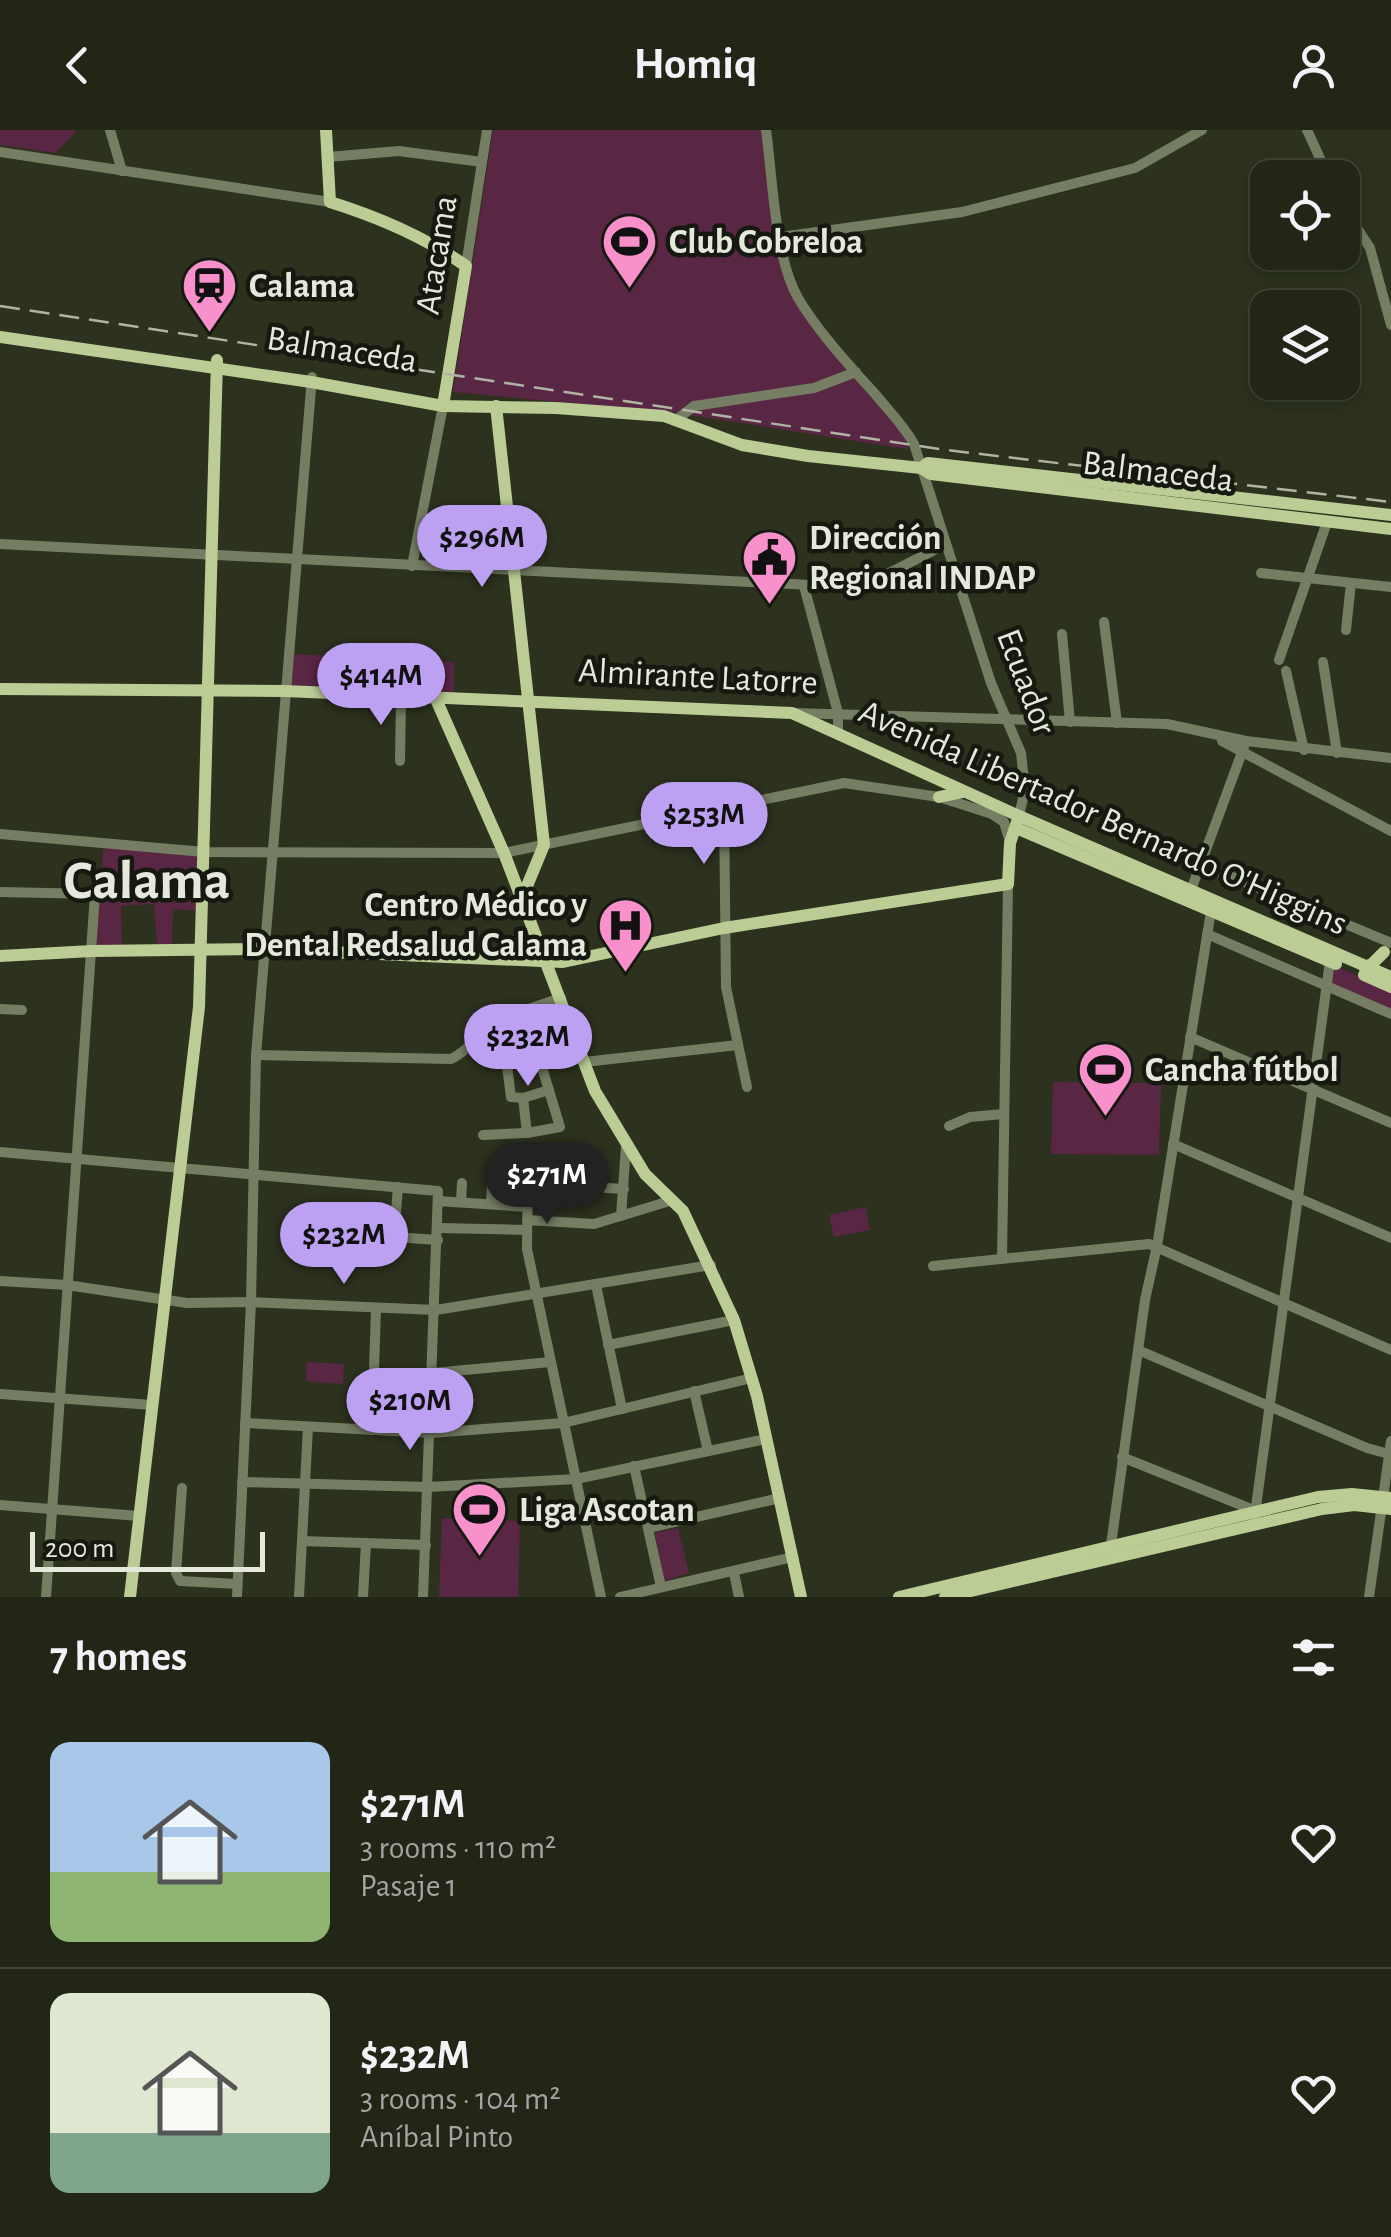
<!DOCTYPE html>
<html lang="en">
<head>
<meta charset="utf-8">
<style>
  :root { --surface:#212616; --page:#2d3223; --text:#f1f3f6; --muted:#a2a5a1; --line:#3e4335; --accent:#bca0f2 }
  body { margin:0; font-family:"Alegreya Sans",sans-serif; background:var(--page); color:var(--text); height:100vh; display:flex; flex-direction:column; font-size:38px; white-space:nowrap }
  * { box-sizing:border-box; margin:0 }
  p { font-size:32px; color:var(--muted) }
  .icon { flex:none; width:55px; height:55px; fill:none; stroke:currentColor; stroke-width:2; stroke-linecap:round; stroke-linejoin:round }
  .map { position:relative; height:1467px; overflow:hidden }
  .side { display:flex; flex-direction:column; background:var(--surface); flex:1 }
  .side>* { flex:none }
  .fabs { position:absolute; left:1250px; top:30px; display:grid; gap:20px }
  .fabs a { display:grid; place-items:center; width:110px; height:110px; border-radius:20px; background:var(--surface); box-shadow:0 5px 15px #0003,0 0 0 2px var(--line); font-size:50px }
  .scale { position:absolute; left:30px; bottom:25px; width:235px; box-sizing:border-box; padding-left:10px; border:5px solid #e5e9dc; border-top:0; font-size:28px; line-height:35px; white-space:nowrap; color:#e5e9dc; -webkit-text-stroke:8px #161910; paint-order:stroke }
  .price { position:absolute; translate:-50% -85px; padding:0 22px; border-radius:35px; background:var(--accent); color:#111; font-size:32px; line-height:65px; filter:drop-shadow(0 2px 5px #0008) }
  .price::after { content:''; position:absolute; left:50%; top:60px; width:30px; height:22px; margin-left:-15px; background:inherit; clip-path:polygon(0 0,100% 0,50% 100%) }
  .price.current { background:#222; color:#fff }
  ul { padding:0; list-style:none }
  li { display:flex; align-items:center; gap:30px; height:250px; padding:0 50px }
  li+li { border-top:2px solid var(--line) }
  li span { display:grid; place-items:center; flex:none; width:280px; height:200px; border-radius:20px; color:#555 }
  li>.icon { margin-inline-start:auto }
  span .icon { width:120px; height:120px; fill:#fffc; stroke-width:1 }
  li b { font-size:42px }
  h2 { display:flex; justify-content:space-between; align-items:center; height:120px; padding:0 50px; font-size:42px }
  header { display:flex; justify-content:space-between; align-items:center; height:130px; padding:0 50px; background:var(--surface); font-size:45px; font-weight:700 }
  .map>svg:first-child { display:block }
  .green { fill:#592644 }
  .lines { fill:none; stroke-linecap:round; stroke-linejoin:round }
  .minor { stroke:#757e63; stroke-width:10 }
  .major { stroke:#bbcd95; stroke-width:12 }
  .rail { stroke:#aeb3a4; stroke-width:2.5; stroke-dasharray:20 10; stroke-linecap:butt }
  .labels { text-anchor:middle; dominant-baseline:central; stroke-width:9; stroke-linejoin:round; paint-order:stroke }
  .poi-label { font-size:35px; font-weight:bold; fill:#e5e9dc; stroke:#161910; text-anchor:start }
  .street-label { font-size:35px; fill:#e5e9dc; stroke:#161910 }
  .town-label { font-size:55px; font-weight:bold; fill:#e5e9dc; stroke:#161910 }
</style>
</head>
<body>
<header><svg class="icon" aria-label="back" viewBox="0 0 24 24"><path d="M15 5l-7 7 7 7"/></svg>Homiq<svg class="icon" aria-label="person" viewBox="0 0 24 24"><circle cx="12" cy="8" r="4"/><path d="M4 21q1-7 8-7t8 7"/></svg></header>
<div class="map">
<svg width="1391" height="1467" viewBox="0 0 1391 1467">
  <rect width="100%" height="100%" fill="#2c321e"/>
  <!-- green -->
  <g class="green">
    <polygon points="0,0 77,0 56,23 0,15"/>
    <polygon points="493,0 763,0 787,150 845,237 905,307 907,319 677,283 453,262"/>
    <polygon points="291,524 454,532 454,564 288,558"/>
    <polygon points="106,717 197,726 200,732 198,781 173,779 172,815 157,815 154,774 121,776 122,816 95,817 103,722"/>
    <polygon points="1339,837 1391,861 1391,884 1327,854 1333,838"/>
    <polygon points="1053,952 1161,953 1159,1025 1051,1024"/>
    <polygon points="866,1077 870,1100 834,1107 829,1085"/>
    <polygon points="307,1232 344,1234 343,1254 306,1251"/>
    <polygon points="442,1388 520,1391 518,1467 439,1467"/>
    <polygon points="678,1398 689,1443 664,1451 655,1403"/>
  </g>
  <g class="lines">
    <!-- minor -->
    <g class="minor">
      <polyline points="110,0 122,41"/>
      <path d="M766 0C773 49 774 125 798 168 819 203 849 235 876 265 889 281 904 296 914 314L991 553 1021 623 1025 659 1019 686"/>
      <polyline points="1307,0 1329,48"/>
      <polyline points="0,22 330,72"/>
      <polyline points="328,27 399,21 482,32"/>
      <polyline points="1342,75 1370,118 1391,195"/>
      <polyline points="781,107 962,82 1135,38 1202,0"/>
      <polyline points="466,136 487,0"/>
      <polyline points="675,291 694,276 814,258 856,242"/>
      <polyline points="0,414 849,457 870,453 946,414"/>
      <polyline points="412,436 443,276"/>
      <polyline points="1261,443 1391,457"/>
      <polyline points="804,456 838,583 838,603"/>
      <polyline points="1104,492 1117,593"/>
      <polyline points="1346,500 1351,453"/>
      <polyline points="1062,504 1070,592"/>
      <polyline points="1279,530 1327,392"/>
      <polyline points="1323,532 1337,623"/>
      <polyline points="1286,541 1304,620"/>
      <polyline points="793,583 1167,594 1246,611 1391,628"/>
      <polyline points="1222,611 1391,701"/>
      <polyline points="400,631 401,566"/>
      <polyline points="724,676 726,857 747,957"/>
      <polyline points="0,704 204,722 504,723 844,653 939,667 992,684 1004,692 1010,712"/>
      <polyline points="1201,734 1391,813"/>
      <polyline points="1191,760 1244,617"/>
      <polyline points="0,762 95,764 46,1467"/>
      <polyline points="1207,804 1391,884"/>
      <polyline points="0,879 22,880"/>
      <polyline points="1190,907 1391,993"/>
      <path d="M256 925 451 929C466 922 475 909 488 899 509 883 536 877 561 868"/>
      <polyline points="584,932 738,915"/>
      <polyline points="523,968 549,960"/>
      <polyline points="949,996 970,987 1003,984"/>
      <polyline points="527,1003 523,968 511,967 507,936 538,925"/>
      <polyline points="483,1005 527,1003 560,997 525,881"/>
      <polyline points="1173,1014 1391,1108"/>
      <polyline points="0,1022 438,1061 423,1467"/>
      <polyline points="528,1032 527,1119 601,1467"/>
      <polyline points="528,1053 624,1059"/>
      <polyline points="398,1057 394,1107 438,1110"/>
      <polyline points="438,1071 527,1077"/>
      <polyline points="461,1072 462,1053"/>
      <polyline points="491,1074 492,1053"/>
      <polyline points="621,1086 626,1016"/>
      <polyline points="527,1090 594,1094 673,1070"/>
      <polyline points="439,1098 527,1100"/>
      <polyline points="1002,1128 1008,754"/>
      <polyline points="933,1136 1149,1114 1391,1220"/>
      <polyline points="0,1151 67,1155 187,1173 251,1172 436,1180 711,1135"/>
      <polyline points="596,1155 622,1279"/>
      <polyline points="608,1215 734,1190"/>
      <polyline points="1138,1220 1367,1318 1389,1324"/>
      <polyline points="433,1243 550,1232"/>
      <polyline points="694,1261 708,1321"/>
      <polyline points="0,1264 152,1275"/>
      <polyline points="245,1293 431,1303 563,1293 752,1248"/>
      <polyline points="372,1300 376,1179"/>
      <polyline points="1122,1327 1256,1381"/>
      <polyline points="634,1336 661,1457"/>
      <polyline points="242,1352 428,1357 576,1349 766,1309"/>
      <polyline points="182,1358 176,1443 180,1451 237,1454"/>
      <polyline points="0,1375 139,1386"/>
      <polyline points="1255,1384 1330,831"/>
      <polyline points="648,1398 780,1368"/>
      <polyline points="302,1411 426,1415"/>
      <polyline points="1110,1422 1145,1170 1157,1116 1211,781"/>
      <polyline points="734,1443 739,1467"/>
      <polyline points="237,1467 251,1172 256,925 312,247"/>
      <polyline points="299,1467 308,1297"/>
      <polyline points="363,1467 366,1413"/>
      <polyline points="620,1467 793,1427"/>
      <polyline points="1369,1467 1391,1311"/>
    </g>
    <!-- major -->
    <g class="major">
      <path d="M326 0 330 72C378 87 425 107 466 136L443 276"/>
      <polyline points="0,207 311,252 443,276 556,278 664,286 742,315 808,326 921,338 931,344 1391,399"/>
      <polyline points="496,276 544,715 522,768"/>
      <polyline points="921,338 928,333 1391,385"/>
      <polyline points="0,559 285,561 792,583 1019,686 1391,847"/>
      <polyline points="435,567 504,723 595,961 645,1044 683,1081 734,1190 757,1266 801,1467"/>
      <polyline points="939,667 963,662"/>
      <polyline points="1016,698 1336,834"/>
      <polyline points="0,826 92,821 263,819 563,832 724,798 1008,754 1010,713 1019,686"/>
      <polyline points="1364,837 1372,834 1384,822"/>
      <polyline points="1364,845 1391,857"/>
      <polyline points="130,1467 199,877 217,230"/>
      <polyline points="899,1467 1318,1367 1352,1364 1391,1368"/>
      <polyline points="945,1467 1322,1379 1354,1375 1391,1379"/>
    </g>
    <!-- rail -->
    <polyline class="rail" points="0,176 946,320 1391,372"/>
  </g>
  <!-- icons -->
  <defs>
    <symbol id="stadium-pin" viewBox="-11 -11 22 30"><path d="M0 17L-7.5 6A9.5 9.5 0 1 1 7.5 6Z" fill="#f890cb" stroke="#161910"/><path d="M0-5a6.5 5 0 1 0 0 10a6.5 5 0 1 0 0-10ZM-3.5-1.8h7v3.6h-7Z" fill="#111"/></symbol>
    <symbol id="station-pin" viewBox="-11 -11 22 30"><path d="M0 17L-7.5 6A9.5 9.5 0 1 1 7.5 6Z" fill="#f890cb" stroke="#161910"/><path d="M-3-6H3Q5-6 5-4V2Q5 4 3 4L4.5 6H3L1.5 4h-3L-3 6H-4.5L-3 4Q-5 4-5 2V-4Q-5-6-3-6ZM-3.5-4v3h7v-3ZM-3.5 1v1.5H-2V1ZM2 1v1.5H3.5V1Z" fill="#111"/></symbol>
    <symbol id="civic-pin" viewBox="-11 -11 22 30"><path d="M0 17L-7.5 6A9.5 9.5 0 1 1 7.5 6Z" fill="#f890cb" stroke="#161910"/><path d="M-.6-6.5H3V-4.5H.6V-3L4-1V1h2V6H-6V1h2V-1L-.6-3ZM-1.2 2.5V6h2.4V2.5Z" fill="#111"/></symbol>
    <symbol id="hospital-pin" viewBox="-11 -11 22 30"><path d="M0 17L-7.5 6A9.5 9.5 0 1 1 7.5 6Z" fill="#f890cb" stroke="#161910"/><path d="M-5-5h3v3.5h4V-5h3V5h-3V1.5h-4V5h-3Z" fill="#111"/></symbol>
  </defs>
  <g fill-rule="evenodd">
    <use href="#stadium-pin" x="598" y="80" width="63" height="86"/>
    <use href="#station-pin" x="178" y="124" width="63" height="86"/>
    <use href="#civic-pin" x="738" y="396" width="63" height="86"/>
    <use href="#hospital-pin" x="594" y="764" width="63" height="86"/>
    <use href="#stadium-pin" x="1074" y="908" width="63" height="86"/>
    <use href="#stadium-pin" x="448" y="1348" width="63" height="86"/>
  </g>
  <g class="labels">
    <!-- poi labels -->
    <g class="poi-label">
      <text x="669" y="112">Club Cobreloa</text>
      <text x="249" y="156">Calama</text>
      <text x="809" y="408">Dirección<tspan x="809" dy="40">Regional INDAP</tspan></text>
      <text x="587" y="775" text-anchor="end">Centro Médico y<tspan x="587" dy="40">Dental Redsalud Calama</tspan></text>
      <text x="1145" y="940">Cancha fútbol</text>
      <text x="519" y="1380">Liga Ascotan</text>
    </g>
    <!-- street labels -->
    <g class="street-label">
      <text transform="translate(437 125) rotate(-81)">Atacama</text>
      <text transform="translate(342 220) rotate(9)">Balmaceda</text>
      <text transform="translate(1158 342) rotate(7)">Balmaceda</text>
      <text transform="translate(698 547) rotate(3)">Almirante Latorre</text>
      <text transform="translate(1026 552) rotate(69)">Ecuador</text>
      <text transform="translate(1103 688) rotate(24)">Avenida Libertador Bernardo O'Higgins</text>
    </g>
    <!-- town labels -->
    <g class="town-label">
      <text x="147" y="751">Calama</text>
    </g>
  </g>
</svg>
<div class="fabs">
<a><svg class="icon" aria-label="locate" viewBox="0 0 24 24"><circle cx="12" cy="12" r="6"/><path d="M12 2v4M12 18v4M2 12h4M18 12h4"/></svg></a>
<a><svg class="icon" aria-label="layers" viewBox="0 0 24 24"><path d="M12 4l9 5-9 5-9-5zM3 14l9 5 9-5"/></svg></a>
</div>
<div class="scale">200 m</div>
<b class="price" style="left:482px;top:460px">$296M</b>
<b class="price" style="left:381px;top:598px">$414M</b>
<b class="price" style="left:704px;top:737px">$253M</b>
<b class="price" style="left:528px;top:959px">$232M</b>
<b class="price current" style="left:547px;top:1097px">$271M</b>
<b class="price" style="left:344px;top:1157px">$232M</b>
<b class="price" style="left:410px;top:1323px">$210M</b>
</div>
<section class="side">
<h2>7 homes<svg class="icon" aria-label="filters" viewBox="0 0 24 24"><path d="M4 7h16M4 17h16"/><circle cx="9" cy="7" r="2"/><circle cx="15" cy="17" r="2"/></svg></h2>
<ul>
<li><span style="background:linear-gradient(#a9c7e8 65%,#8fb573 0)"><svg class="icon" aria-label="home" viewBox="0 0 24 24"><path d="M3 11l9-7 9 7M6 9v11h12V9"/></svg></span><div><b>$271M</b><p>3 rooms · 110 m²</p><p>Pasaje 1</p></div><svg class="icon" aria-label="heart" viewBox="0 0 24 24"><path d="M12 20l-8-8c-3-5 5-10 8-4 3-6 11-1 8 4z"/></svg></li>
<li><span style="background:linear-gradient(#dfe7d0 70%,#7fa58c 0)"><svg class="icon" aria-label="home" viewBox="0 0 24 24"><path d="M3 11l9-7 9 7M6 9v11h12V9"/></svg></span><div><b>$232M</b><p>3 rooms · 104 m²</p><p>Aníbal Pinto</p></div><svg class="icon" aria-label="heart" viewBox="0 0 24 24"><path d="M12 20l-8-8c-3-5 5-10 8-4 3-6 11-1 8 4z"/></svg></li>
</ul>
</section>
</body>
</html>
